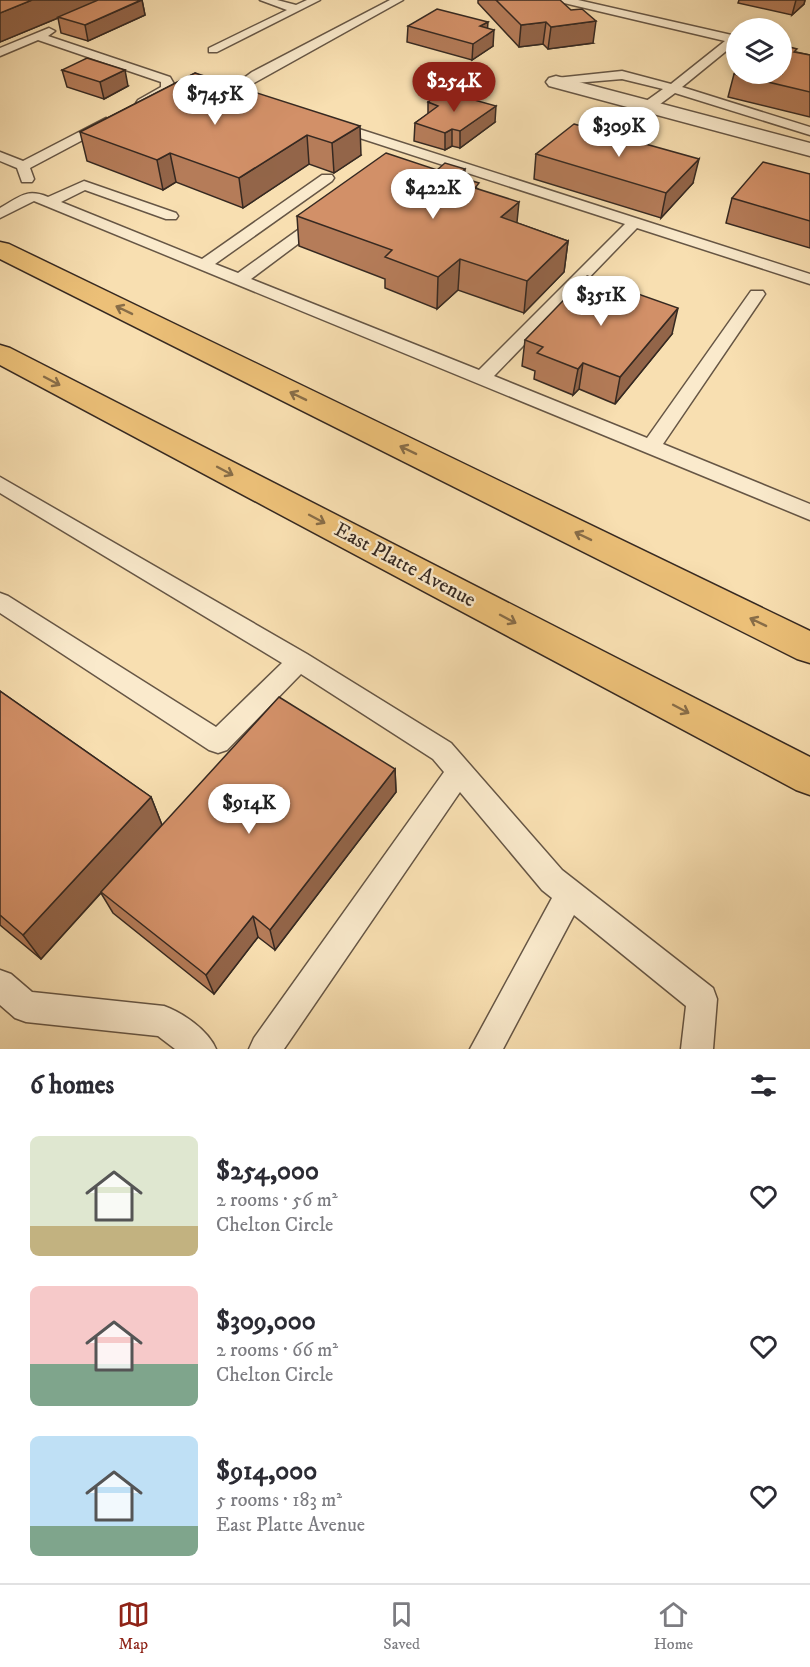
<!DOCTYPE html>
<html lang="en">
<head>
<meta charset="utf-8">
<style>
  :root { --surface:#fff; --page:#f2f2f3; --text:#2b2b33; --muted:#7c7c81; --line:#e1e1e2; --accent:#8f2418 }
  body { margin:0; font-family:"IM FELL DW Pica",serif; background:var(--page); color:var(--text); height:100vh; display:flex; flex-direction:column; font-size:22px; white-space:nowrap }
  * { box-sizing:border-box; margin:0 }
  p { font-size:20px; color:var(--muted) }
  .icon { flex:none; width:33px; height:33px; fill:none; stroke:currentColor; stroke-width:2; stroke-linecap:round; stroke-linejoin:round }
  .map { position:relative; height:1049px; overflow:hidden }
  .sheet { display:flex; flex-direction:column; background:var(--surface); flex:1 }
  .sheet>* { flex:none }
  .controls { position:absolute; left:726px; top:18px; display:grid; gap:12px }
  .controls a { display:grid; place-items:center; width:66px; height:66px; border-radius:50%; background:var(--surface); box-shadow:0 3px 9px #0003; font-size:30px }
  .price { position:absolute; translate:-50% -51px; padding:0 14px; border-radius:21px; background:#fff; color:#222; font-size:20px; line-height:39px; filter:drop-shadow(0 2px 3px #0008) }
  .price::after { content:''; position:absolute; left:50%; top:36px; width:18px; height:14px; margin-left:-9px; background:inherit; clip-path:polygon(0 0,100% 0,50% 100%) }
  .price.current { background:var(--accent); color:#fff }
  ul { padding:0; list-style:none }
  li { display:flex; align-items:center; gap:18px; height:150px; padding:0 30px }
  li span { display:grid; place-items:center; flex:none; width:168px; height:120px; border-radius:9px; color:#555 }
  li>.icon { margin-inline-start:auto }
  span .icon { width:72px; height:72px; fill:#fffc; stroke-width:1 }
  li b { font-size:26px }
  h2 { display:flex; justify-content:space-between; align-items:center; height:72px; padding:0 30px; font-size:26px }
  .dock { display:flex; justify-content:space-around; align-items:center; height:84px; border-top:2px solid var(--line); background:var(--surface); font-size:16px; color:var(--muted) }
  .dock a { display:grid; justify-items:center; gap:3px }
  .dock .current { color:var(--accent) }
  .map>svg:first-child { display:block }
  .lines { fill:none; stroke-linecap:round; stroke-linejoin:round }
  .service-casing { stroke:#665645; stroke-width:3 }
  .minor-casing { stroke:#665645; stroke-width:3 }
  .primary-casing { stroke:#362921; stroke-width:3 }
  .service { fill:#faeacc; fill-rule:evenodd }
  .minor { fill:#faeacc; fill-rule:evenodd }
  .primary { fill:#ecc078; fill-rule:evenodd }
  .wall { fill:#b57c59; stroke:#362921; stroke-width:1.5 }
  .shaded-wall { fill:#936549; stroke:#362921; stroke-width:1.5 }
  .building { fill:#d29068; stroke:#362921; stroke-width:1.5 }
  .oneway { stroke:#886d48 }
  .labels { text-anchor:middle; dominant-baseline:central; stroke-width:4.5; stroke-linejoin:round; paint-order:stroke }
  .street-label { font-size:21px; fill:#362921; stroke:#faeacc }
</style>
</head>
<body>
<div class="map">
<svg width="810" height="1049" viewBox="0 0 810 1049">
  <rect width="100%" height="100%" fill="#f8dfb1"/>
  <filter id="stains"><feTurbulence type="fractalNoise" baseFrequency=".00333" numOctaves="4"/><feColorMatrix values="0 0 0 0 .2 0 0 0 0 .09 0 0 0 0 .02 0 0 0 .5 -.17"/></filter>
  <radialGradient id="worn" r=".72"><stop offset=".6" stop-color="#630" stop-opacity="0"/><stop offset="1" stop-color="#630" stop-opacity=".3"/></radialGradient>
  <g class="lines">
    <defs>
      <g id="service">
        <polygon points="260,0 277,0 296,5 307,0 320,0 217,52 209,52 209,48 287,10"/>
        <polygon points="390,0 403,0 254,83 251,89 254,96 273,104 271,107 263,107 243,98 239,89 244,78 252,72"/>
        <polygon points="559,0 578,0 736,36 736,43 682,87 810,127 810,135 675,93 652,110 642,110 641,107 642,104 663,89 622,79 552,85 552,79 556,78 622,71 671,84 725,41 564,3"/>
        <polygon points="49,28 55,31 48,36 170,77 174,84 172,89 142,107 138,106 136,103 138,100 161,87 161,82 38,40 0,56 0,48"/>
        <polygon points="106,118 113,122 111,125 30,168 34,179 32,182 22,182 17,168 0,161 0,152 23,161"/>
        <path d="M334 121 810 274V284L637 228 494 376 647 438 751 291H763L765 294 663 444 810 504V520L34 201 0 218V208C20 197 26 188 48 197L84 181 176 213 178 216 176 219H166L85 190 61 202 202 259 322 175H332L334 178 332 181 215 264 238 273 316 217H326L329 220 326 223 251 279 479 370 625 224 329 128 327 125 329 122Z"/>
        <polygon points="0,477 307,654 451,743 562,870 713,988 717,999 713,1049 681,1049 686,1006 574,915 503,1049 470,1049 552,898 542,890 460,792 284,1049 249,1049 254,1038 444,772 433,759 301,674 227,750 218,753 209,750 0,613 0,593 8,596 216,727 282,663 0,493"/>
        <path d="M0 970 11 974 32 992 164 1006C183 1013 208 1030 216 1049H175L158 1036 26 1022 15 1018 0 1005Z"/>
      </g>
      <polygon id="minor" points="556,76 810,143 810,156 549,86 546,82 549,78"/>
      <g id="primary">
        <polygon points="0,242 9,244 810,631 810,663 797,659 0,259"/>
        <polygon points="0,345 10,348 810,757 810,795 796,790 0,365"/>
      </g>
    </defs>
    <!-- service casing -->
    <use href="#service" class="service-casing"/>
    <!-- minor casing -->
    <use href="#minor" class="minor-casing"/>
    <!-- primary casing -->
    <use href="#primary" class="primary-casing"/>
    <!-- service -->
    <use href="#service" class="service"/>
    <!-- minor -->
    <use href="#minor" class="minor"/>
    <!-- primary -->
    <use href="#primary" class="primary"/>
  </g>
  <!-- wall -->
  <g class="wall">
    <polygon points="0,0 142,0 145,15 88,41 61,33 58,18 0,42"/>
    <polygon points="478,0 496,0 593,43 548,49 543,44 519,47 478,3"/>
    <polygon points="739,0 805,0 804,4 792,15 738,3"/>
    <polygon points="408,26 487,28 493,46 472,60 407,42"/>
    <polygon points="796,52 810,55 810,117 728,97 734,74"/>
    <polygon points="62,70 128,86 104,99 67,87"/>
    <polygon points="195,73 361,155 334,173 309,164 243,208 176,182 163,190 87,161 80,132"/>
    <polygon points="428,102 495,122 460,148 452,146 445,150 414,141 415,123 428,114"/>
    <polygon points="536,154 693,183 661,218 534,179"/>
    <polygon points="437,170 465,179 478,189 517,223 568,241 564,272 524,313 458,290 437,309 385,288 385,279 299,246 297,216"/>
    <polygon points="810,174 810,248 726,223 732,198"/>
    <polygon points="672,334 615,404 579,389 573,395 534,379 535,371 522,366 525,340"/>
    <polygon points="0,691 151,797 162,825 129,862 395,769 396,792 275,950 258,937 214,994 113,913 101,893 41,959 0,925"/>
  </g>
  <!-- shaded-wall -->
  <g class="shaded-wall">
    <polygon points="32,0 99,0 99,1 0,42 0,13"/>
    <polygon points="142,0 145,15 88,41 85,25"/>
    <polygon points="796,0 805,0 804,4 792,15"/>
    <polygon points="596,21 593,43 548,49 551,27"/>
    <polygon points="488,22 487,35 494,30 493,46 472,60 473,44 480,26"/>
    <polygon points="546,22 543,44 519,47 521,25"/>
    <polygon points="125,70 128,86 104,99 100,82"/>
    <polygon points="496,106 495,122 460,148 460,131"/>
    <polygon points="360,126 361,155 334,173 332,143"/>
    <polygon points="452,129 452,146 445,150 445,133"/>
    <polygon points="307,135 309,164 243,208 239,178"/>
    <polygon points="170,153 176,182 163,190 157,160"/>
    <polygon points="699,159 693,183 661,218 666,193"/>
    <polygon points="465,169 464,199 456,176"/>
    <polygon points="519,202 516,232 501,217"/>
    <polygon points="568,241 564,272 524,313 527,281"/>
    <polygon points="460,259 458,290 437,309 438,277"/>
    <polygon points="678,308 672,334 615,404 620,377"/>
    <polygon points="583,363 579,389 573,395 578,369"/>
    <polygon points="395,769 396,792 275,950 270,930"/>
    <polygon points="151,797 162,825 41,959 23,935"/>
    <polygon points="253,916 258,937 214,994 206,975"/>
  </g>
  <!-- building -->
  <g class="building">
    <polygon points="0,0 32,0 0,13"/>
    <polygon points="98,0 141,0 85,25 58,17"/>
    <polygon points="496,0 560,0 571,10 582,9 596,21 551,27 546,22 521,25"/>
    <polygon points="437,9 488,22 480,26 494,30 473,44 408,26"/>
    <polygon points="782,45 797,49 794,52 810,55 810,92 734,74 736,71 736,74 782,74"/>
    <polygon points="87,58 125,70 100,82 62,70"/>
    <polygon points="195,73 360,126 332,143 307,135 239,178 170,153 157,160 80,132"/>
    <polygon points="439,94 449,97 453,94 496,106 460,131 452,129 445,133 415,123 438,106 428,102"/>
    <polygon points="574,124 699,159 666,193 536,154"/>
    <polygon points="386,153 437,170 445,163 465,169 456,176 479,183 475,188 519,202 501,217 568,241 527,281 460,259 438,277 385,257 392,250 297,216"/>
    <polygon points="763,162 810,174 810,221 732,198"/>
    <polygon points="587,276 678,308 620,377 583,363 578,369 537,353 543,347 525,340"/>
    <polygon points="0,691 151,797 23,935 0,915"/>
    <polygon points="279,697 395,769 270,930 253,916 206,975 101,892"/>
  </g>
  <!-- one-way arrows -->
  <defs><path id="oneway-shaft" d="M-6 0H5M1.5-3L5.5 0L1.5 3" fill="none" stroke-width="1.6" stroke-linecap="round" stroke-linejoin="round" transform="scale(1.5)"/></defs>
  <g class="oneway">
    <use href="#oneway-shaft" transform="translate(124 310) rotate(-154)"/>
    <use href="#oneway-shaft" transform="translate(52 381) rotate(28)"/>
    <use href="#oneway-shaft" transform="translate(298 396) rotate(-154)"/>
    <use href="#oneway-shaft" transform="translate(408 450) rotate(-154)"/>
    <use href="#oneway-shaft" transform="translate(225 471) rotate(28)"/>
    <use href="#oneway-shaft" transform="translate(317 519) rotate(28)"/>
    <use href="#oneway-shaft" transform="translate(583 536) rotate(-154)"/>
    <use href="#oneway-shaft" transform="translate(508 619) rotate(28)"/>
    <use href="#oneway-shaft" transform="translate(758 622) rotate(-154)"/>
    <use href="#oneway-shaft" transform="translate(681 709) rotate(28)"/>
  </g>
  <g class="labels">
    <!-- street labels -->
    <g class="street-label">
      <text transform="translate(405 565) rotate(28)">East Platte Avenue</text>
    </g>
  </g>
  <rect width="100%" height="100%" filter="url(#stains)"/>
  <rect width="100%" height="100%" fill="url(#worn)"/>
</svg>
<div class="controls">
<a><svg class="icon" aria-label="layers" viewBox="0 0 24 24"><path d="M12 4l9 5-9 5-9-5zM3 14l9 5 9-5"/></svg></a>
</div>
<b class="price current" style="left:454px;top:113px">$254K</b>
<b class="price" style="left:215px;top:126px">$745K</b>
<b class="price" style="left:619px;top:158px">$309K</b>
<b class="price" style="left:433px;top:220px">$422K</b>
<b class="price" style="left:601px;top:327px">$351K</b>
<b class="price" style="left:249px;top:835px">$914K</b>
</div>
<section class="sheet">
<h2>6 homes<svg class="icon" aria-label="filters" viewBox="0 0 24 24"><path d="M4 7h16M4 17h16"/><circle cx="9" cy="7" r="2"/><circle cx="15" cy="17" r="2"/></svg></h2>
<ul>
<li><span style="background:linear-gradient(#dfe7d0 75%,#c2b280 0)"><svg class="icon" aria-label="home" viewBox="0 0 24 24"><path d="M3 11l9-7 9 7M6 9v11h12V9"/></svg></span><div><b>$254,000</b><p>2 rooms · 56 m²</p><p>Chelton Circle</p></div><svg class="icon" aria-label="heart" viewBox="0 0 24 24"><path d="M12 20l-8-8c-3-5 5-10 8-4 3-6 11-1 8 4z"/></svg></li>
<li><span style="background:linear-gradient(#f6c9c9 65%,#7fa58c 0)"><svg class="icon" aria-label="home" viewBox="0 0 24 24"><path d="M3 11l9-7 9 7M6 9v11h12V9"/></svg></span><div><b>$309,000</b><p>2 rooms · 66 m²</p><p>Chelton Circle</p></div><svg class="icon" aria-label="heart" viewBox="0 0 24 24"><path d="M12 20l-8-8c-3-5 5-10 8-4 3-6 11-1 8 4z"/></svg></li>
<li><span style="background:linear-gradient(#bfe0f5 75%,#7fa58c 0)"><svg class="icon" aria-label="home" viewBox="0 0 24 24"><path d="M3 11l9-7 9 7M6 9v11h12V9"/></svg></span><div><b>$914,000</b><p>5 rooms · 183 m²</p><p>East Platte Avenue</p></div><svg class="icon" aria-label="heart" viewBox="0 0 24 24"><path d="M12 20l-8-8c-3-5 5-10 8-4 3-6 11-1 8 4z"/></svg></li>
</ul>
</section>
<nav class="dock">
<a class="current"><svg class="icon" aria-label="map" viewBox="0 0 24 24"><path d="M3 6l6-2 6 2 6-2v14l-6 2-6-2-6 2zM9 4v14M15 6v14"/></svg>Map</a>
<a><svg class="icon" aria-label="saved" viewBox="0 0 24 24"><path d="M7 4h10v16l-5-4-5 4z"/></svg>Saved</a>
<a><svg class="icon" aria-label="home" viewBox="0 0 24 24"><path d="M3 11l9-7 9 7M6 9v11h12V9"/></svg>Home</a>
</nav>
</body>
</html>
